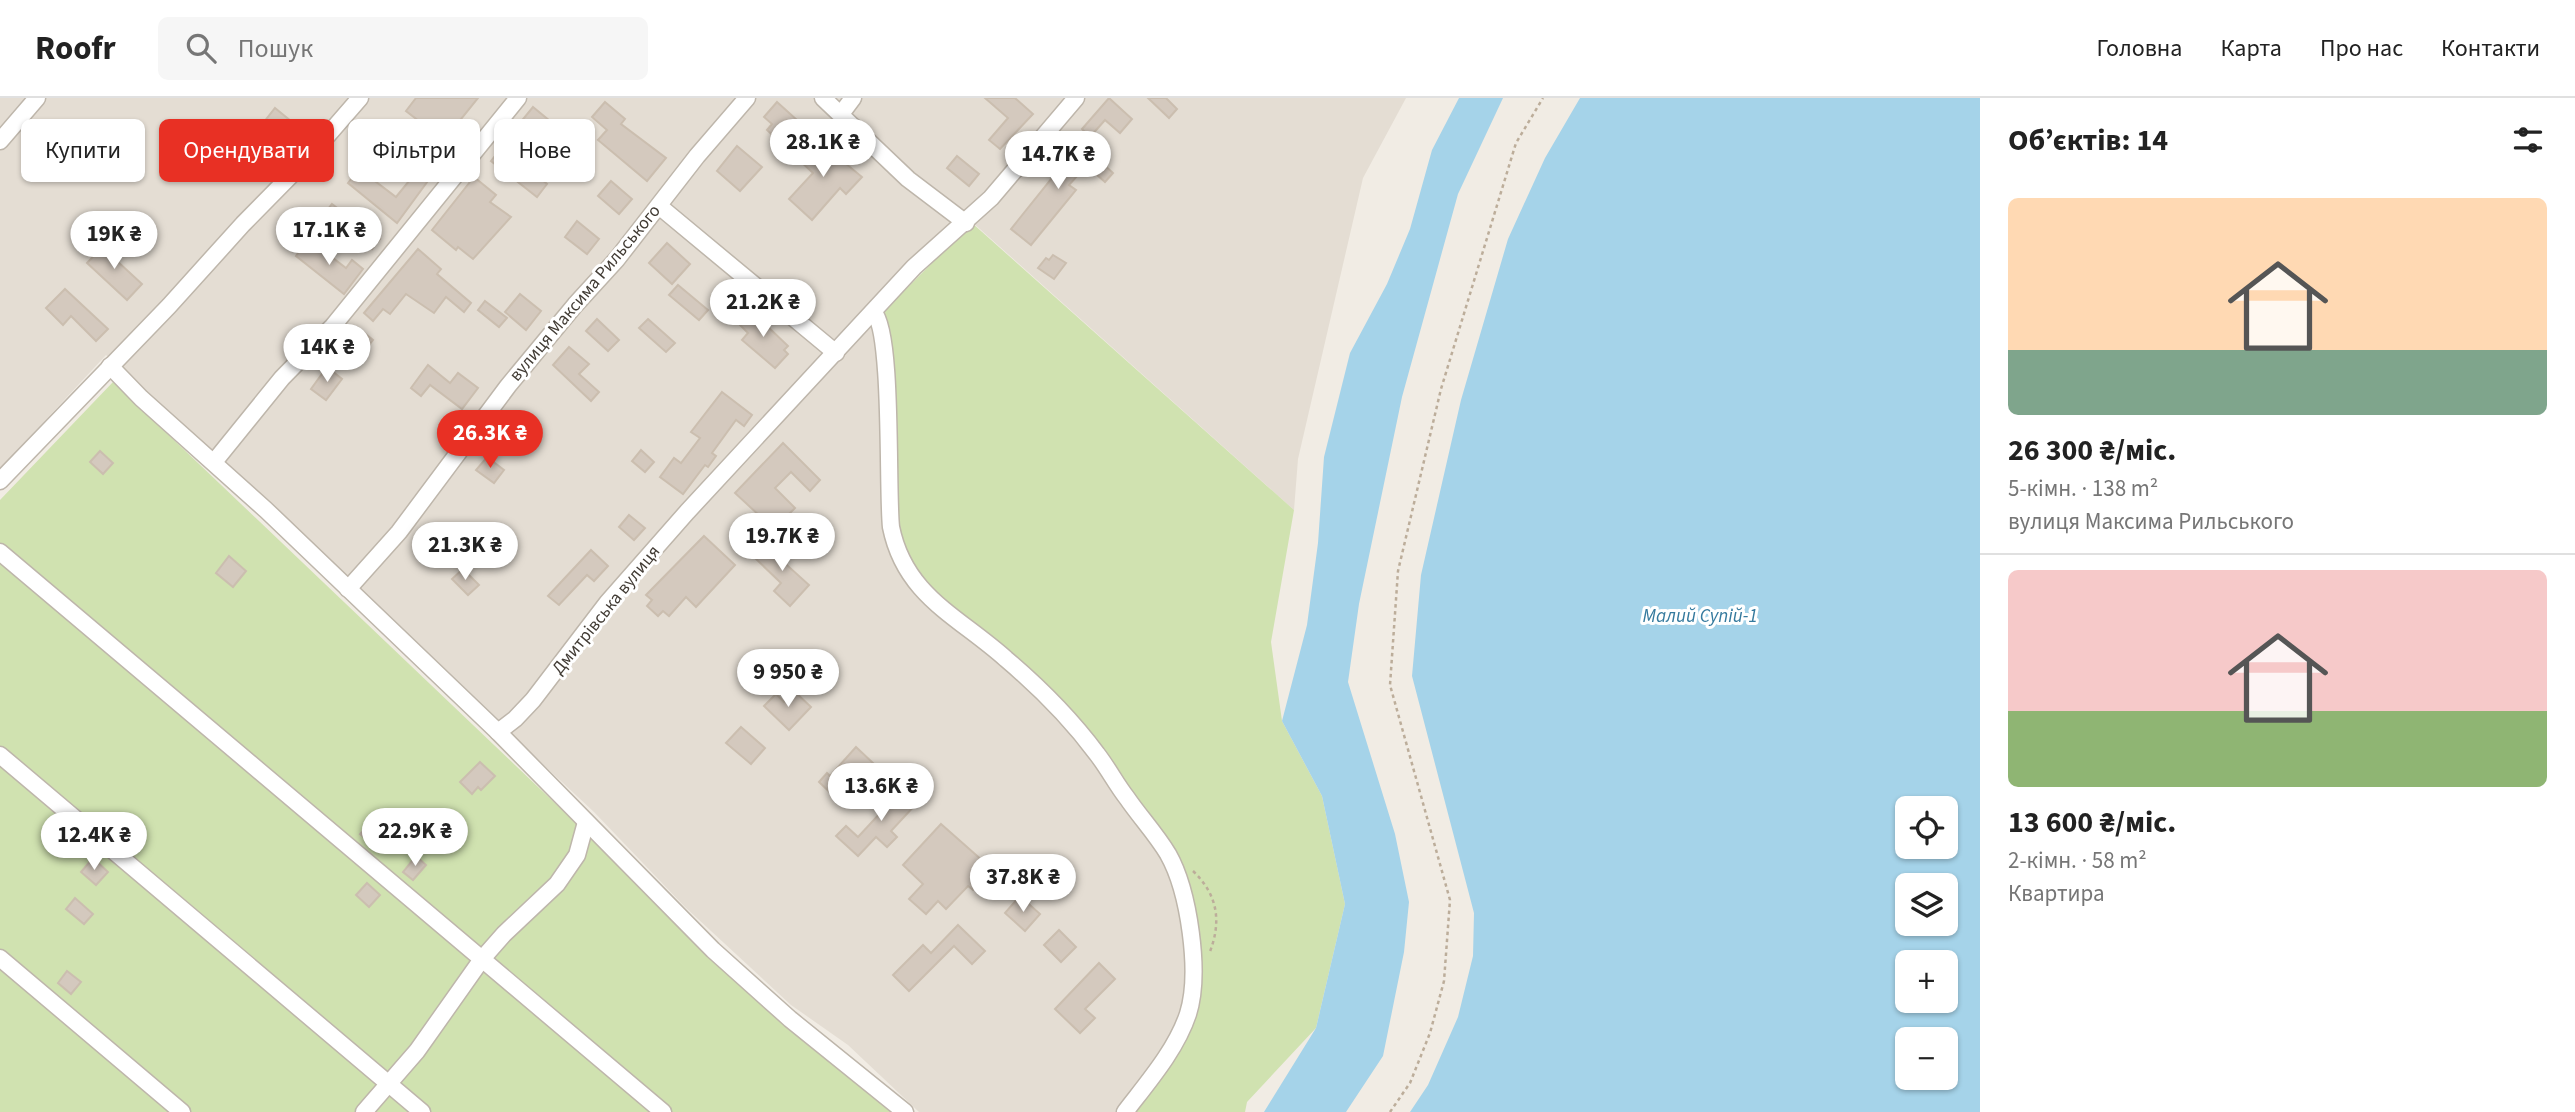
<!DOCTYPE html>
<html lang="uk">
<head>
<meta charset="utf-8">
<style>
  :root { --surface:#fff; --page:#f6f6f6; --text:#222; --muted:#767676; --line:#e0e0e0; --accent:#e83024 }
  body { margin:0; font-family:"Source Sans 3",sans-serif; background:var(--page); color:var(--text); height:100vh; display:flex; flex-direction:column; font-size:26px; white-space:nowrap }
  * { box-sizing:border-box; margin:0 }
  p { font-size:23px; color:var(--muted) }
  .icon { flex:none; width:38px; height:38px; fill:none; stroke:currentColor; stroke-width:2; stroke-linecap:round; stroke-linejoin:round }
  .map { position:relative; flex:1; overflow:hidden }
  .panel { display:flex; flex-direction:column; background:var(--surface); width:595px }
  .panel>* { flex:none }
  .guide { position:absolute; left:21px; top:21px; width:665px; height:63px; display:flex; gap:14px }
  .controls { position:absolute; left:1895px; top:698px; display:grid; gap:14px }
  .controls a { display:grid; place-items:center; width:63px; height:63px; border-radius:10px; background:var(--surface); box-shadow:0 2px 5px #0004; font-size:35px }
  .price { position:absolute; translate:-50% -60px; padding:0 16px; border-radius:24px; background:#fff; color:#222; font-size:23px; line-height:46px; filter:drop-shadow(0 2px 4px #0008) }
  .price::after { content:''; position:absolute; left:50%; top:42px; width:21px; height:16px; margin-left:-10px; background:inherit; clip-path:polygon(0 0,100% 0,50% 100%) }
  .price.current { background:var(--accent); color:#fff }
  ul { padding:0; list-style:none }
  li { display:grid; align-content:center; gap:14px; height:371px; padding:0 28px }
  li+li { border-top:2px solid var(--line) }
  li span { display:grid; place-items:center; height:217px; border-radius:10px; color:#555 }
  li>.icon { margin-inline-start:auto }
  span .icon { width:126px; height:126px; fill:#fffc; stroke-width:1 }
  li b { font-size:30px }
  h2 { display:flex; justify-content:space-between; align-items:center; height:84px; padding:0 28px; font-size:30px }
  .pill { padding:0 24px; border-radius:10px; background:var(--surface); box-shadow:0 2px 5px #0004; font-size:24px; line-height:63px }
  .pill.current { background:var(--accent); color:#fff }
  header { display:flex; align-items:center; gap:42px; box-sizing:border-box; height:98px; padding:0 35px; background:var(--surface); border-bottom:2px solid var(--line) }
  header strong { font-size:33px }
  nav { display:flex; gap:38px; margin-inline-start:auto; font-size:24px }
  .search { width:490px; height:63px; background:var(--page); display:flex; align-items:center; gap:18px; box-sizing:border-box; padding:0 24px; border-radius:10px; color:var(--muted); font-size:26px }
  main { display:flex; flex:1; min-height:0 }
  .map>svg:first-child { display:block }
  .residential { fill:#e4ddd3 }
  .green { fill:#d0e2b0 }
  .water { fill:#a5d3e9; fill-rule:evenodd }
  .building { fill:#d4c9be; stroke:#cbbeaf; stroke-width:2 }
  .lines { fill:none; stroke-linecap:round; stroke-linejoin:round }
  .minor-casing { stroke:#beb6ab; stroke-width:19 }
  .path { stroke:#bcad9a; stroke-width:2.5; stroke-dasharray:3.5 3.5; stroke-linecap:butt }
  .minor { stroke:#fff; stroke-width:16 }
  .labels { text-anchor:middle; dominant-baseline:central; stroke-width:6; stroke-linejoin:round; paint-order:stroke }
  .street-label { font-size:18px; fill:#423c35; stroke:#fff }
  .water-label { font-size:19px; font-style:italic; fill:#357a9e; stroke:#fff }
</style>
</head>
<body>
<header>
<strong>Roofr</strong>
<div class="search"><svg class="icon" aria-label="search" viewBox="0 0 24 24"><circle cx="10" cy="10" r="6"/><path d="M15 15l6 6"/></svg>Пошук</div>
<nav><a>Головна</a><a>Карта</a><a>Про нас</a><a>Контакти</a></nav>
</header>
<main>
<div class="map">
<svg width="1980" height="1014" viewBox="0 0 1980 1014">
  <rect width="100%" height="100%" fill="#f1ece4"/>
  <!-- residential -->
  <polygon class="residential" points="0,0 1406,0 1363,80 1298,361 1294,412 962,115 870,211 879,251 883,417 888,451 907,485 1035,595 1099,663 1172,765 1188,828 1189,880 1181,910 1169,941 1131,997 1116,1014 919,1014 848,947 791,907 685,809 594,714 106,257 0,371"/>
  <!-- green -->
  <g class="green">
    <polygon points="972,125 1294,412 1271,544 1282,623 1322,698 1345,806 1316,930 1247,1004 1245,1014 1130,1014 1197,897 1190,796 1180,762 1108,660 918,482 897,436 894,342 896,295 891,247 882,215"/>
    <polygon points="113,284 770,910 893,1014 0,1014 0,402"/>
  </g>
  <!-- water -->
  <g class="water">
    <polygon points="1459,0 1503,0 1458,96 1402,299 1359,506 1348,584 1395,736 1409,804 1404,854 1383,958 1346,1014 1264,1014 1316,930 1345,806 1322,698 1282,623 1307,527 1318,445 1324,359 1350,255 1387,186 1410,131 1432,52"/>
    <path d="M1580 0H1980V1014H1410L1428 987 1458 919 1473 858 1474 815 1412 578 1421 477 1461 302 1508 141 1545 60ZM1908 710H1946V749H1908ZM1908 788H1946V826H1908ZM1908 864H1946V903H1908ZM1908 942H1946V980H1908Z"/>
  </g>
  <!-- building -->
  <g class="building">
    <polygon points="416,0 478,0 461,21 469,27 397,125 348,85 359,71 396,99 414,77 378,49 390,33 426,61 442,41 406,13"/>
    <polygon points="985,0 1015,0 1033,16 1000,51 989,42 1008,20"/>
    <polygon points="1109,0 1132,21 1120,35 1105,22 1090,39 1082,31"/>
    <polygon points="1148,0 1166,0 1177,11 1169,20"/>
    <polygon points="605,4 625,21 621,26 666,60 647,83 598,42 607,32 592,19"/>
    <polygon points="777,4 797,22 779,43 767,32 772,26 764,19"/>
    <polygon points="533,9 556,28 542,45 519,26"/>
    <polygon points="275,10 292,24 277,43 260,29"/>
    <polygon points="816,41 862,79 846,96 840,90 812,122 789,101 813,75 798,61"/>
    <polygon points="1076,41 1113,75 1105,84 1087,68 1085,69 1069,87 1076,92 1031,147 1011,131 1060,70 1055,65"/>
    <polygon points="506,44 532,65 528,70 547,86 537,99 491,63"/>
    <polygon points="737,48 762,69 740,93 717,73"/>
    <polygon points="957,58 979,76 969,88 947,70"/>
    <polygon points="474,79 496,97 490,104 511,119 473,161 458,149 456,152 432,132"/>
    <polygon points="611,83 632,101 619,116 598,98"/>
    <polygon points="332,106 349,119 338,133 321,120"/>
    <polygon points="577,123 599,141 587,156 565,139"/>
    <polygon points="363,128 380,141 372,151 355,137"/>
    <polygon points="308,141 346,170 352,162 363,171 344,196 296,158"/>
    <polygon points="107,144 122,158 117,163 142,186 127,202 87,165"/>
    <polygon points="667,145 690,166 672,186 649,165"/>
    <polygon points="418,151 441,171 437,176 471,205 464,214 446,199 434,215 406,196 390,216 383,211 373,223 364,215"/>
    <polygon points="1053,157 1066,165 1054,181 1038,170 1046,160 1049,162"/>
    <polygon points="678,187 708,212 699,222 669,197"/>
    <polygon points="65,191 108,231 96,243 71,218 63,227 46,210"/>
    <polygon points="520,196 541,213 526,232 505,214"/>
    <polygon points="485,203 507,220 499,229 478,212"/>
    <polygon points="754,210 770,225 767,228 788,248 784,252 788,256 775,270 742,242 748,235 739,226"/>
    <polygon points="597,221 619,242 608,253 586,233"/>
    <polygon points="648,221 675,245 666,254 639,230"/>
    <polygon points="357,229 373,242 362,256 345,243"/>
    <polygon points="569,249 589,266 579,276 599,294 591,303 553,267"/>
    <polygon points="428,267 450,285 458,275 478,290 462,311 430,287 421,298 411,290"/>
    <polygon points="327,269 342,281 326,302 311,291"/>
    <polygon points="722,294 752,317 744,328 736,322 712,355 716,358 708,369 705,367 683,396 660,379 674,360 681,365 700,340 691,334"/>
    <polygon points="783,345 820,382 810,393 791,374 775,390 795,410 774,431 735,395"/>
    <polygon points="641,352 654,364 645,374 632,363"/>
    <polygon points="100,353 113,365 103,376 90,364"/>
    <polygon points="487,359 504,372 494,385 476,372"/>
    <polygon points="629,417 645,430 634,442 619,429"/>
    <polygon points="704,438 735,467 696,509 686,499 669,518 663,513 658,518 647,508 652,502 646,497"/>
    <polygon points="776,440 787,451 779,460 809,487 790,508 774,493 781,485 756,461"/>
    <polygon points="591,452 608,468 594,483 587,477 559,507 548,498"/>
    <polygon points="229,458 246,473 233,489 216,475"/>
    <polygon points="463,471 479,487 468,497 452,481"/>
    <polygon points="794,593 811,609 789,632 764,608 776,596 784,604"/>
    <polygon points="741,629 765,650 751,666 726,645"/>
    <polygon points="856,649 873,665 838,702 819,684 827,675 830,678"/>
    <polygon points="480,664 495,678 481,692 478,689 472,696 460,684"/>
    <polygon points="899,688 917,705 891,733 897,739 887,749 876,739 858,758 836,738 846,728 858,739 884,711 881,709"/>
    <polygon points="371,723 384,733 381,737 388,742 380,752 360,736"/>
    <polygon points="941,726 992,771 973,792 968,788 946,811 938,803 926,816 909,801 923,786 903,767"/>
    <polygon points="416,758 426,767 413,782 403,774"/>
    <polygon points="93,760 108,774 96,787 81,774"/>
    <polygon points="367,785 380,797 369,809 356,797"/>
    <polygon points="1020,798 1040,816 1025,833 1005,815"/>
    <polygon points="75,800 93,816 84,826 66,811"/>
    <polygon points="958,827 985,853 972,866 954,848 909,893 893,877 923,847 931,855"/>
    <polygon points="1059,832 1076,849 1061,864 1044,847"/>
    <polygon points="1099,865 1115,881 1085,911 1095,920 1080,935 1055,911"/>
    <polygon points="67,873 81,884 71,896 58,885"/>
  </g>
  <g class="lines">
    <defs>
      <g id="minor">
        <polyline points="823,0 908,81 966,125"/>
        <polyline points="841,16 853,0"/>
        <polyline points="0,43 37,0"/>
        <polyline points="659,108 836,255"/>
        <path d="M874 215C893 234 887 393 891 429 905 498 958 518 1006 561 1039 589 1071 621 1097 656 1108 670 1116 686 1127 700 1140 719 1156 736 1168 756 1189 793 1201 875 1188 916 1176 952 1148 984 1125 1014"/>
        <polyline points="110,268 141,300 266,412 498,634 515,621 533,602 607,505 687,414 914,169 991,100 1076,0"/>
        <polyline points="214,364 282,280 333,228 518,0"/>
        <polyline points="0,383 169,208 243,126 307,61 360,0"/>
        <polyline points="0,454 663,1014"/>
        <polyline points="348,491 399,434 508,288 575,207 617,161 697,58 747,0"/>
        <polyline points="498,634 713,852 790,921 905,1014"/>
        <polyline points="0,657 422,1014"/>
        <polyline points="0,860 182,1014"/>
        <polyline points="364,1014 417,953 482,861 504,836 557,786 577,757 586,724"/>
      </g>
    </defs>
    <!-- minor casing -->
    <use href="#minor" class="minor-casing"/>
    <!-- path -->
    <g class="path">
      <path d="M1193 773C1218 797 1222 824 1209 856"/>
      <polyline points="1390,1014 1410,985 1430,935 1444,883 1450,802 1390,587 1398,473 1441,291 1516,45 1543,0"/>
    </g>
    <!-- minor -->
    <use href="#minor" class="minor"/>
  </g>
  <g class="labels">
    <!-- street labels -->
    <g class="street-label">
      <text transform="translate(585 195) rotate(-50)">вулиця Максима Рильського</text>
      <text transform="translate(606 512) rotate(-51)">Дмитрівська вулиця</text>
    </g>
    <!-- water labels -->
    <g class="water-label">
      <text x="1700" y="518">Малий Супій-1</text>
    </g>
  </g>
</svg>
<div class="controls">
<a><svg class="icon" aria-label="locate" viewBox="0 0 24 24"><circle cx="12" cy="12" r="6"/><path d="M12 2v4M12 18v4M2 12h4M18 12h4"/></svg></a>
<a><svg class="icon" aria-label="layers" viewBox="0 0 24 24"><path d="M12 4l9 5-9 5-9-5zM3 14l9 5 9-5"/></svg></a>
<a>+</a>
<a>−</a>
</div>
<b class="price" style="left:823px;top:81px">28.1K ₴</b>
<b class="price" style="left:1058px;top:93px">14.7K ₴</b>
<b class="price" style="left:329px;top:169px">17.1K ₴</b>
<b class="price" style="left:114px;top:173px">19K ₴</b>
<b class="price" style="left:763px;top:241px">21.2K ₴</b>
<b class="price" style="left:327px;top:286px">14K ₴</b>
<b class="price current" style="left:490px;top:372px">26.3K ₴</b>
<b class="price" style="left:782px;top:475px">19.7K ₴</b>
<b class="price" style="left:465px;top:484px">21.3K ₴</b>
<b class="price" style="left:788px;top:611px">9 950 ₴</b>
<b class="price" style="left:881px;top:725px">13.6K ₴</b>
<b class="price" style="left:415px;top:770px">22.9K ₴</b>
<b class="price" style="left:94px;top:774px">12.4K ₴</b>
<b class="price" style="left:1023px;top:816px">37.8K ₴</b>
<div class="guide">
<a class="pill">Купити</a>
<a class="pill current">Орендувати</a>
<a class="pill">Фільтри</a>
<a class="pill">Нове</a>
</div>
</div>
<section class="panel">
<h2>Об’єктів: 14<svg class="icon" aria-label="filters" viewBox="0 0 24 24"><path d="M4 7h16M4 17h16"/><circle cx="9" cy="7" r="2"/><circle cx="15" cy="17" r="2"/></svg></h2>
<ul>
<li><span style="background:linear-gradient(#ffd9b3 70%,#7fa58c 0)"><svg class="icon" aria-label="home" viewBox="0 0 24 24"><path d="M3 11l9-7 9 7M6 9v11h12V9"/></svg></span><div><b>26 300 ₴/міс.</b><p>5-кімн. · 138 m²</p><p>вулиця Максима Рильського</p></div></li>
<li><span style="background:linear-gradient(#f6c9c9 65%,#8fb573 0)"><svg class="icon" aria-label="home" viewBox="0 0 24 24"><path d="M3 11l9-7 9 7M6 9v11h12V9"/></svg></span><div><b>13 600 ₴/міс.</b><p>2-кімн. · 58 m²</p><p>Квартира</p></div></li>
</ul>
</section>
</main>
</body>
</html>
